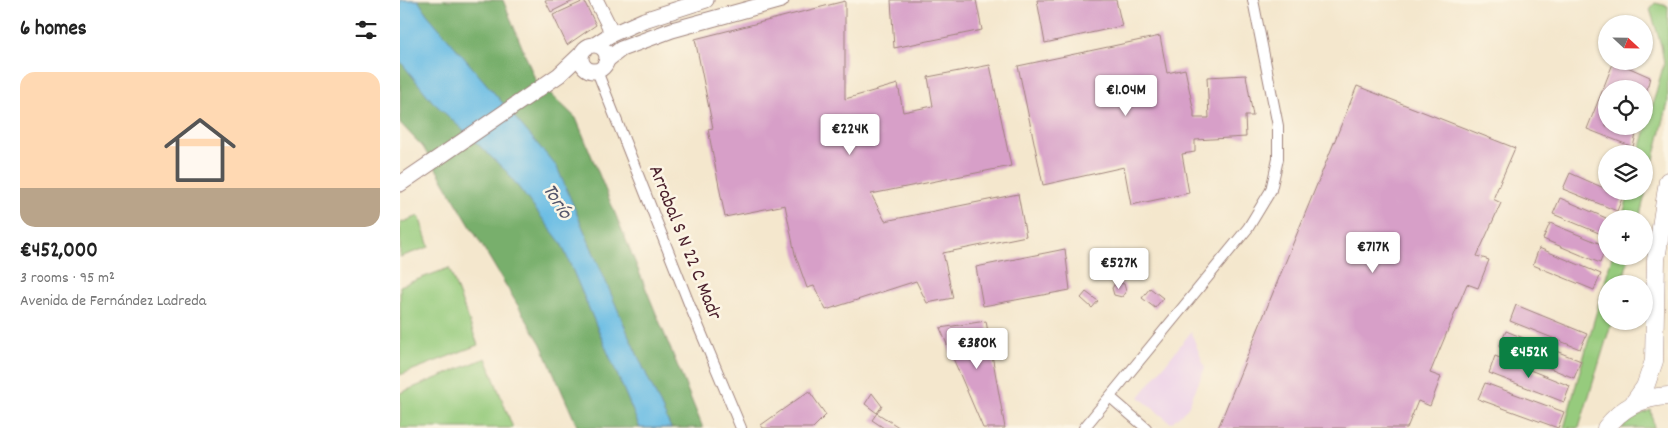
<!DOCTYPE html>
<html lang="en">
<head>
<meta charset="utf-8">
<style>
  :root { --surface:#fff; --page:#f2f2f2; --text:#222; --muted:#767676; --accent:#0b8043 }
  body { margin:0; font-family:Dekko,sans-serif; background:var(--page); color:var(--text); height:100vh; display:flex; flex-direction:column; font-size:19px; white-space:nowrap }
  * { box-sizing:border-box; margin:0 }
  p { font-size:16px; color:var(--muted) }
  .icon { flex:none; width:28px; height:28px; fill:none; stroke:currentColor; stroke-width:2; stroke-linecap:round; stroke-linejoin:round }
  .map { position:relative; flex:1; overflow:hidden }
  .drawer { display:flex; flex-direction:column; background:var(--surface); width:400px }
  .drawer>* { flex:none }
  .needle { width:32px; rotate:112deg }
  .tools { position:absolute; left:1198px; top:15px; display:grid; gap:10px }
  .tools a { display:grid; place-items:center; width:55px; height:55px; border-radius:50%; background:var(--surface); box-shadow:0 1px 4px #0004; font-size:25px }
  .price { position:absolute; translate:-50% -42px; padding:0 11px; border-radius:5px; background:#fff; color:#222; font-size:16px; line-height:32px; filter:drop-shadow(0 1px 2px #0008) }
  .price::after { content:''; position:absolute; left:50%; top:30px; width:15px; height:11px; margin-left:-8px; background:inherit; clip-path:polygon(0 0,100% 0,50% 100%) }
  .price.current { background:var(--accent); color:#fff }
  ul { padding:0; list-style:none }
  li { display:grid; align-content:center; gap:10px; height:265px; padding:0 20px }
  li span { display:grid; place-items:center; height:155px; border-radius:15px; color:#555 }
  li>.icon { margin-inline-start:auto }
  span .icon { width:90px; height:90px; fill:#fffc; stroke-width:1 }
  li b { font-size:21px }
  h2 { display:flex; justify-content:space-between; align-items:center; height:60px; padding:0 20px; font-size:21px }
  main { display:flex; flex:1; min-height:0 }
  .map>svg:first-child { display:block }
  .built { fill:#edd1e9 }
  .green { fill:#96cb7d; stroke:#707554 }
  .forest { fill:#78af6c; stroke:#61674c }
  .water { fill:#67bce4; stroke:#586e88 }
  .building { fill:#d79fc8 }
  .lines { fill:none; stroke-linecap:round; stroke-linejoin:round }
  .minor-casing { stroke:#9f837c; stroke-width:12 }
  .tertiary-casing { stroke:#9f837c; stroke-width:16 }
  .secondary-casing { stroke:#9f837c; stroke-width:17 }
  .trunk-casing { stroke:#9f837c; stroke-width:19 }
  .minor { stroke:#fff; stroke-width:10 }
  .tertiary { stroke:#fff; stroke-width:14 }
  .secondary { stroke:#fff; stroke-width:15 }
  .trunk { stroke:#fff; stroke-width:18 }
  .labels { text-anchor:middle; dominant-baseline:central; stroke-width:5; stroke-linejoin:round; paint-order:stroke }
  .street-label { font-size:20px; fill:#4a1f2b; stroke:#fcf5e5 }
  .water-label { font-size:21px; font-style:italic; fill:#54566c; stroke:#fcf5e5 }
</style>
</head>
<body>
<main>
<section class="drawer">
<h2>6 homes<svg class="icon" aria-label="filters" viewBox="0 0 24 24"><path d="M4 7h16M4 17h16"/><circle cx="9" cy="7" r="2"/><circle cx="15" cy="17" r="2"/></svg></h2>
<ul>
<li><span style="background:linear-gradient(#ffd9b3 75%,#b9a48a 0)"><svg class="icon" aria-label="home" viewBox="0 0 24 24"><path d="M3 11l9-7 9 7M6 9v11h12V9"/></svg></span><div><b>€452,000</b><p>3 rooms · 95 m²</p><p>Avenida de Fernández Ladreda</p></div></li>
</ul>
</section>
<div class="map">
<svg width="1268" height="428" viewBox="0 0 1268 428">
  <rect width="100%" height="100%" fill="#fcf5e5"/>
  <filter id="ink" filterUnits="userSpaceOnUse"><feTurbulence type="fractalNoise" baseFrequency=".02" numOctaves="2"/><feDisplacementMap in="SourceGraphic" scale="10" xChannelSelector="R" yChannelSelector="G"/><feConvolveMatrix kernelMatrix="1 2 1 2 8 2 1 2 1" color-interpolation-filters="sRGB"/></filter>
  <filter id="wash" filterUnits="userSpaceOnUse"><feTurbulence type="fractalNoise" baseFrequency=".0096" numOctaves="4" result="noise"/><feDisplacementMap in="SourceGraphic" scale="20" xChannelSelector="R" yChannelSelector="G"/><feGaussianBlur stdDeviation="1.12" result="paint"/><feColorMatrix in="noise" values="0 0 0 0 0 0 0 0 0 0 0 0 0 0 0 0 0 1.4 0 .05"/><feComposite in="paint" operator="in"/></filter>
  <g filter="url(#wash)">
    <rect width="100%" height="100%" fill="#f4e7cd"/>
    <!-- built -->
    <polygon class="built" points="791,332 805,368 787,409 771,423 739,397"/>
    <!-- green -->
    <g class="green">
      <polygon points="1255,3 1268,6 1268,103 1239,219 1222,219 1229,191 1244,191 1244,154 1239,154 1264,63 1261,45 1250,9"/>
      <polygon points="19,216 29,247 0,257 0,223"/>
      <polygon points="1212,256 1229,256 1222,284 1206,284 1206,321 1212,321 1179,428 1164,428"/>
      <polygon points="49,268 78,345 0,375 0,286"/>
      <polygon points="86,358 113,428 0,428 0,393"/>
      <polygon points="1251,410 1254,428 1221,428 1232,418"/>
    </g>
    <!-- forest -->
    <polygon class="forest" points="0,0 103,0 135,79 176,118 303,428 178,428 141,344 23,147 0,123"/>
    <!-- water -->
    <polygon class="water" points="0,0 18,0 27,14 157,167 232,343 271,428 240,428 161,243 106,171 32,101 0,61"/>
    <g id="blocks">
      <!-- building -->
      <g class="building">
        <polygon points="145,0 175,0 151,12"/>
        <polygon points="491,0 576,0 582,30 494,48"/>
        <polygon points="637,0 716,0 722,26 645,43"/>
        <polygon points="184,1 196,25 167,45 153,15"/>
        <polygon points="445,1 445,99 498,84 503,112 533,106 528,77 590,65 611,166 471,194 485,221 618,194 626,236 543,253 553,298 527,303 516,281 426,310 414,286 407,288 395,254 385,205 325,217 308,129 313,128 295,39"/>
        <polygon points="760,36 767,73 785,69 794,112 794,118 809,118 807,77 846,75 853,116 845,116 846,137 795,140 795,152 782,154 789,193 731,205 724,167 643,185 618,66"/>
        <polygon points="1214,61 1250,77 1244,101 1244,89 1206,89 1206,126 1238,126 1233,147 1187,129"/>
        <polygon points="957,86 1115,148 1093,199 1101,203 1077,256 1089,260 1078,288 1067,284 1030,373 1041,377 1030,406 1018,401 1007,428 818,428"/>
        <polygon points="1170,173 1206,189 1206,191 1212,191 1223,196 1217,211 1163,189"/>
        <polygon points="1160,198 1206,218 1206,236 1153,214"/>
        <polygon points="1150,223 1206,246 1200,263 1143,239"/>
        <polygon points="1139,248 1201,274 1194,290 1133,265"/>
        <polygon points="665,249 670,290 583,306 576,267"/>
        <polygon points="716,282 724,284 726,291 722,297 714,295 712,288"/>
        <polygon points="750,288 763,298 755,308 742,298"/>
        <polygon points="686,292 698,301 692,308 681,298"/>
        <polygon points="1116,305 1187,334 1180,349 1110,321"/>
        <polygon points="586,321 605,428 583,428 540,328"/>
        <polygon points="1106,331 1181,361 1174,378 1099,347"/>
        <polygon points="1095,356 1170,386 1164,402 1089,373"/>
        <polygon points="1085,383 1164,412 1158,428 1078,399"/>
        <polygon points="409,391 426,415 413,428 363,428 361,425"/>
        <polygon points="472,393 482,406 477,413 500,428 484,428 472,420 477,413 465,404"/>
      </g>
    </g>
  </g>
  <g filter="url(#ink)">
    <use href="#blocks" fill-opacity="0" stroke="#9f837c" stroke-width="1"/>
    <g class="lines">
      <defs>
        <g id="minor">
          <polyline points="197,71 290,306 341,428"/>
          <polyline points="710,397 746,428"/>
          <polyline points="684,428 848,228 871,190 878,159 878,126 853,0"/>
        </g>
        <polyline id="tertiary" points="196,0 209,26 210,35"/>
        <g id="secondary">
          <polyline points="196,44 210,35 244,20 306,0"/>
          <circle cx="194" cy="58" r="13"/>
          <polyline points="207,60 221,49 272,30 381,0"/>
          <polyline points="0,184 159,75 180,55"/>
        </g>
        <g id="trunk">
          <polyline points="1233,404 1245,387 1254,361 1256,260 1268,181"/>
          <path d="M1206 428C1222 407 1242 397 1268 396"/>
        </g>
      </defs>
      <!-- minor casing -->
      <use href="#minor" class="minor-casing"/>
      <!-- tertiary casing -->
      <use href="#tertiary" class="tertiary-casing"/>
      <!-- secondary casing -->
      <use href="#secondary" class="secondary-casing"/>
      <!-- trunk casing -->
      <use href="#trunk" class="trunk-casing"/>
      <!-- minor -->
      <use href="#minor" class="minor"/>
      <!-- tertiary -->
      <use href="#tertiary" class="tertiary"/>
      <!-- secondary -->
      <use href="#secondary" class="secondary"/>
      <!-- trunk -->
      <use href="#trunk" class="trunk"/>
    </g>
  </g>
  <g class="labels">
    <!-- street labels -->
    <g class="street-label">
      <text transform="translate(284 243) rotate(68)">Arrabal S N 22 C Madr</text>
    </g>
    <!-- water labels -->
    <g class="water-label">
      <text transform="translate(156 202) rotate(58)">Torío</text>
    </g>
  </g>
</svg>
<div class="tools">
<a><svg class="needle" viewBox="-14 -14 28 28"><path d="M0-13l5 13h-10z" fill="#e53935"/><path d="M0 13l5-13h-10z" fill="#767676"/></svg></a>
<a><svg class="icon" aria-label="locate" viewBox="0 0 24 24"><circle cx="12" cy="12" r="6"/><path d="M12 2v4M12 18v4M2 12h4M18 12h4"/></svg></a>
<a><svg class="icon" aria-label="layers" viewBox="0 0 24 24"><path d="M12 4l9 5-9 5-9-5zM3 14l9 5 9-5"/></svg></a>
<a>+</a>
<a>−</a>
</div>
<b class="price" style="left:726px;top:117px">€1.04M</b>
<b class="price" style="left:450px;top:156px">€224K</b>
<b class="price" style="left:973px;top:274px">€717K</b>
<b class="price" style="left:719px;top:290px">€527K</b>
<b class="price" style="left:577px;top:370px">€380K</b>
<b class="price current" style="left:1129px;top:379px">€452K</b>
</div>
</main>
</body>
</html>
